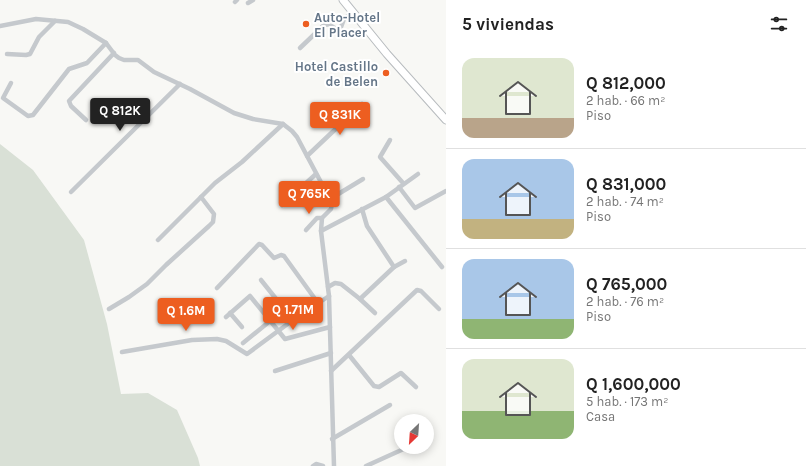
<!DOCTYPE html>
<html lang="es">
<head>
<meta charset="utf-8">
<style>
  :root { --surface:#fff; --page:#f6f6f6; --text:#222; --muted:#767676; --line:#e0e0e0; --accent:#ed5e20 }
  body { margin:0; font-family:Karla,sans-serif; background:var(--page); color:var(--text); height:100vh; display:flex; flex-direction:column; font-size:15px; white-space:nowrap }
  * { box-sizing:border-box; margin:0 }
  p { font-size:13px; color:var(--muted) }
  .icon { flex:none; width:22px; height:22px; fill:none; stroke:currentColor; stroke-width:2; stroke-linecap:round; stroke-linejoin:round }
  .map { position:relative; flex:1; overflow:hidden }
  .sheet { display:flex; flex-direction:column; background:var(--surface); width:360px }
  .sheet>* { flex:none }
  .needle { width:26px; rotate:205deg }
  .fabs { position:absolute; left:394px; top:414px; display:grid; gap:8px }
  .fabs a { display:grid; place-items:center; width:40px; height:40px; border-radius:50%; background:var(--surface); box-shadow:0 2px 10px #0003; font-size:20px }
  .price { position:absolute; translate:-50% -34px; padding:0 9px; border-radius:4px; background:var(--accent); color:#fff; font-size:13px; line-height:26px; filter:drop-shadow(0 1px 2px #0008) }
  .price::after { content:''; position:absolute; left:50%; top:24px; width:12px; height:9px; margin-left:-6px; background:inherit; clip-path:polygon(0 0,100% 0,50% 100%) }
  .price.on { background:#222; color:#fff }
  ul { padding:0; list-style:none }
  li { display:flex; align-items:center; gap:12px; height:100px; padding:0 16px }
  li+li { border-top:1px solid var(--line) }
  li span { display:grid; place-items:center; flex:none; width:112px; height:80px; border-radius:12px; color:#555 }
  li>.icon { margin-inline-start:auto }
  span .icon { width:48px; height:48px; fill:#fffc; stroke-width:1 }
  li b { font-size:17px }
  h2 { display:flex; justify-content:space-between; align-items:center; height:48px; padding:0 16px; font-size:17px }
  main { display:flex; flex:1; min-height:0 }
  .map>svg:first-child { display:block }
  .green { fill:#d9e0d6 }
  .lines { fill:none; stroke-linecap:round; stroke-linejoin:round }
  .trunk-casing { stroke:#b7bbbe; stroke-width:9 }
  .minor { stroke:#c5c9cd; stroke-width:4.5 }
  .trunk { stroke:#fff; stroke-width:7 }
  .poi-dot { fill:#ed5e20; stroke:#fff; stroke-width:1.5 }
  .labels { text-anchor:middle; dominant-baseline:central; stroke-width:4; stroke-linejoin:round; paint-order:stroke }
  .poi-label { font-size:13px; font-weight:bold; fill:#657688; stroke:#fff; text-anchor:start }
</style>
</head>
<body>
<main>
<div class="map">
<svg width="446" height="466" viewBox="0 0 446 466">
  <rect width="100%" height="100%" fill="#f8f8f5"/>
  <!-- green -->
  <polygon class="green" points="0,144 33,170 84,240 107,324 121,394 148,393 177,410 198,458 200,466 0,466"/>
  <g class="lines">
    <defs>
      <polyline id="trunk" points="343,0 387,54 446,120"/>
    </defs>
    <!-- trunk casing -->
    <use href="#trunk" class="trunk-casing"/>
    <!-- minor -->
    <g class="minor">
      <polyline points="235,2 237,0"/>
      <polyline points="248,3 253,0"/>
      <polyline points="0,26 36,19 68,22 83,29 106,43 115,55 119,58 124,60 138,60 154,72 190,89 234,113 253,119 283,124 292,131 297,137 332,203 331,209 322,218 321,231 329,296 334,466"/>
      <path d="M300 48 323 26C330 22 330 27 337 29L341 27 344 19 353 12"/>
      <polyline points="7,54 26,55 30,54 39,37 55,21"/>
      <polyline points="11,83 3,98 28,116 33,115 69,69 87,63 106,43"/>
      <polyline points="86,120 71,106 69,101 114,53"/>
      <polyline points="390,140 380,157 403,183"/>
      <polyline points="307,156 362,104"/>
      <polyline points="399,187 415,208 446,191"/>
      <polyline points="71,192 180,84"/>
      <polyline points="386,197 442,267"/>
      <polyline points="330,199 363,179"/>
      <polyline points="282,205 316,174"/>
      <polyline points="362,209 367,226 394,267"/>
      <polyline points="306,230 317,218 322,218"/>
      <polyline points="321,231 386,197 418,174"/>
      <polyline points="158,240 215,183 242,162 283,124"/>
      <polyline points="261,280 293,320"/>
      <polyline points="328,287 335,283 341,284 360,299 394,267 405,261"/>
      <polyline points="217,288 259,244 262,245 274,258 281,255 284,256 318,303"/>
      <polyline points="360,299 375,313"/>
      <polyline points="109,309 129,297 147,284 166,265 209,226 213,222 214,214 201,197"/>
      <polyline points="230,313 242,327"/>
      <polyline points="226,317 250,296 285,339 330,327"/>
      <polyline points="243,343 270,321"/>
      <polyline points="122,352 192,340 217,339 226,341 247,354 293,320 329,296"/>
      <polyline points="349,355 374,386 379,387 401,373 416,387"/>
      <polyline points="275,371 331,353"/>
      <polyline points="331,371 417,290 421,291 439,309"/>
      <polyline points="332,439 390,405"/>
      <polyline points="313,466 316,464 323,466"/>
      <polyline points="366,466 408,447"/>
    </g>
    <!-- trunk -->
    <use href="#trunk" class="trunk"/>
  </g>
  <!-- markers -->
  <g class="poi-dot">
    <circle cx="306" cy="24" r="4"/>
    <circle cx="386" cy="73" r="4"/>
  </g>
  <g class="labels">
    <!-- poi labels -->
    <g class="poi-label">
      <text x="314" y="17">Auto-Hotel<tspan x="314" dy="15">El Placer</tspan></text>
      <text x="378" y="66" text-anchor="end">Hotel Castillo<tspan x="378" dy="15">de Belen</tspan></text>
    </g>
  </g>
</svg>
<div class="fabs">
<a><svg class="needle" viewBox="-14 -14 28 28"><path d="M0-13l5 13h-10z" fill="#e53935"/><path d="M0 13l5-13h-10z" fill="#767676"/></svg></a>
</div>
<b class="price on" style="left:120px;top:132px">Q 812K</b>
<b class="price" style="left:340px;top:136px">Q 831K</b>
<b class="price" style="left:309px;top:215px">Q 765K</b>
<b class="price" style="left:293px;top:331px">Q 1.71M</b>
<b class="price" style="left:186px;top:332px">Q 1.6M</b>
</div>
<section class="sheet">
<h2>5 viviendas<svg class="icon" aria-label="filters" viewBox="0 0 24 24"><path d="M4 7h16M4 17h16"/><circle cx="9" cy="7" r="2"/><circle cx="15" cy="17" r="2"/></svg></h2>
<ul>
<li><span style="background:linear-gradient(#dfe7d0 75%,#b9a48a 0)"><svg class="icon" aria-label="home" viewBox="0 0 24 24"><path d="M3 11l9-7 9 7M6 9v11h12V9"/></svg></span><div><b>Q 812,000</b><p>2 hab. · 66 m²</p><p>Piso</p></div></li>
<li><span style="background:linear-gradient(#a9c7e8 75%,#c2b280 0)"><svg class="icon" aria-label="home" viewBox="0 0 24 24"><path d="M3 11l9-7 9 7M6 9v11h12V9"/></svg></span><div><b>Q 831,000</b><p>2 hab. · 74 m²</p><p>Piso</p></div></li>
<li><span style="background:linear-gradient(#a9c7e8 75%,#8fb573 0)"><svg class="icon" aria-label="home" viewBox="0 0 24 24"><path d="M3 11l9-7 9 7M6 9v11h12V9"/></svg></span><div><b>Q 765,000</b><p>2 hab. · 76 m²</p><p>Piso</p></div></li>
<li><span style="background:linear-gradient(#dfe7d0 65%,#8fb573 0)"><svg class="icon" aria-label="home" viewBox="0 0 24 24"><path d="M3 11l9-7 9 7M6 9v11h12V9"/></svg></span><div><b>Q 1,600,000</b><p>5 hab. · 173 m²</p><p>Casa</p></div></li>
</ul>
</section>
</main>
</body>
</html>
